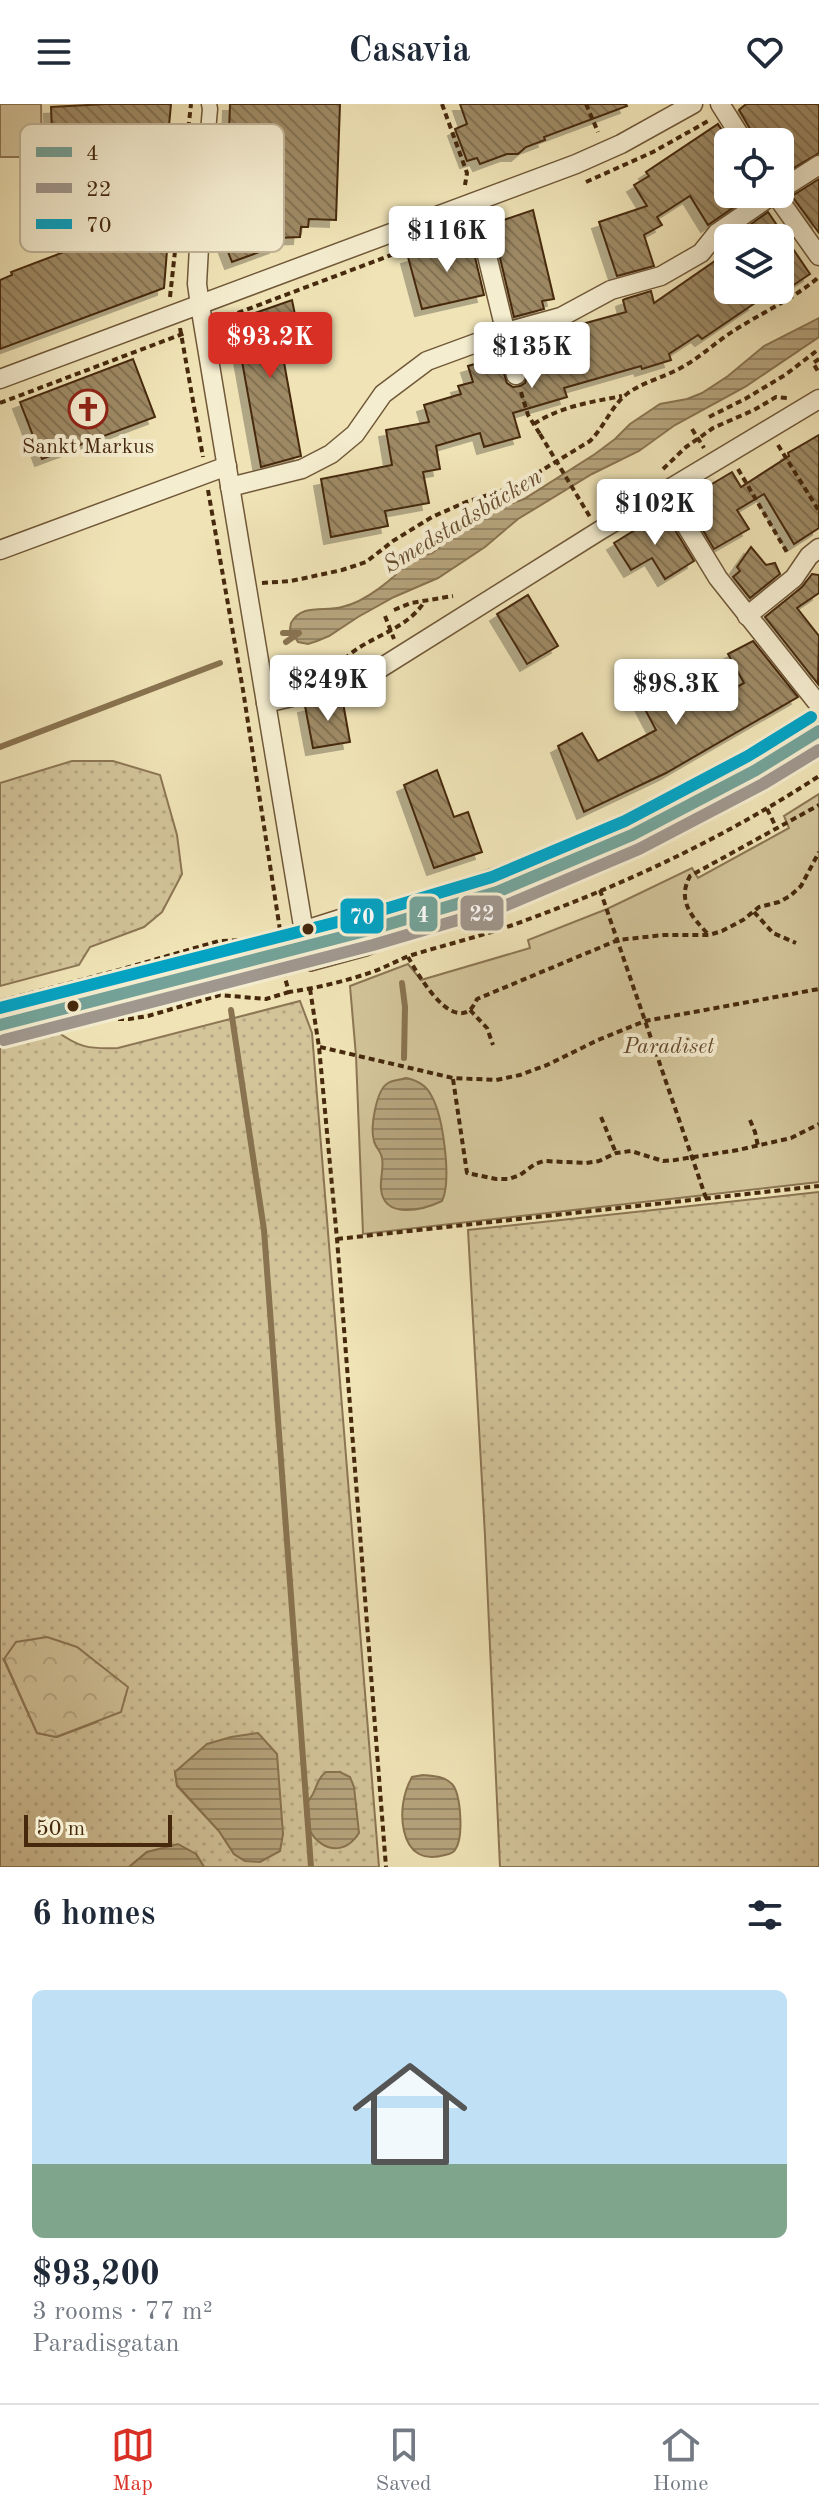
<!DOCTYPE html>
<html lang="en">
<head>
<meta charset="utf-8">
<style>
  :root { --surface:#fff; --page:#f6f6f7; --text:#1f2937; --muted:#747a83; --line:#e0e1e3; --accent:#d93025 }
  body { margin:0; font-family:"Old Standard TT",serif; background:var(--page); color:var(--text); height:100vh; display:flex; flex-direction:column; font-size:30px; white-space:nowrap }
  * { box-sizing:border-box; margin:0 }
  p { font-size:26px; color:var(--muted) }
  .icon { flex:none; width:44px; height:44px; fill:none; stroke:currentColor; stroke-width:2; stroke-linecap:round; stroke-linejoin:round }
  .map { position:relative; height:1763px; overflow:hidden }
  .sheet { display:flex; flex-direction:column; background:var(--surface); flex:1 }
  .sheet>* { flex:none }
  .fabs { position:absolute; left:714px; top:24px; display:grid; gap:16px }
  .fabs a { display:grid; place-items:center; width:80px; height:80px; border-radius:12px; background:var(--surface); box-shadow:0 8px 32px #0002; font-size:40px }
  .scale { position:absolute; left:24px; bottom:20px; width:148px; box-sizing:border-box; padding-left:8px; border:4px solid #46290d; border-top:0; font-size:22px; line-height:28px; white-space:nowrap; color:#46290d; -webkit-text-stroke:6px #f5edd0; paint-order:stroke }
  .price { position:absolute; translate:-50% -68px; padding:0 18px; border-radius:8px; background:#fff; color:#222; font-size:26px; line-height:52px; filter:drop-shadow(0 2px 4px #0008) }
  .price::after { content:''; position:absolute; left:50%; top:48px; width:24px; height:18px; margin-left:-12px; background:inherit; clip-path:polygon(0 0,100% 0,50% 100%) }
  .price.current { background:var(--accent); color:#fff }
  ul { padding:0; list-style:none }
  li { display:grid; align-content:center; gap:16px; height:424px; padding:0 32px }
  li+li { border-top:2px solid var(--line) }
  li span { display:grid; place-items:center; height:248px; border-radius:12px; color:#555 }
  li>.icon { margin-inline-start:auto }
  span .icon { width:144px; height:144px; fill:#fffc; stroke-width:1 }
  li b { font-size:34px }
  h2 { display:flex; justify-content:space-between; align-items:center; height:96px; padding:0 32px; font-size:34px }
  header { display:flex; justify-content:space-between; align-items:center; height:104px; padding:0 32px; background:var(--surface); font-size:36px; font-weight:700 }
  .tab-bar { display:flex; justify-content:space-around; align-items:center; height:112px; border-top:2px solid var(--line); background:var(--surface); font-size:22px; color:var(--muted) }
  .tab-bar a { display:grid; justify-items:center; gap:4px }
  .tab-bar .current { color:var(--accent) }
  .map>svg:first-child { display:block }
  .grass { fill:url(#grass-dots); stroke:#8c7654; stroke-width:2; fill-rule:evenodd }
  .forest { fill:url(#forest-crowns); stroke:#8c7654; stroke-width:2 }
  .green { fill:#d3c49a; stroke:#8c7654; stroke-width:2 }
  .water { fill:url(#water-rules); stroke:#897350; stroke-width:2 }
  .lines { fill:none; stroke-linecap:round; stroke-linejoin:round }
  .stream { stroke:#897350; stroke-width:6 }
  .building { fill:url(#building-back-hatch); stroke:#46290d; stroke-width:2; filter:url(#shadow) }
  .service-casing { stroke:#705838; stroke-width:12 }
  .pedestrian-casing { stroke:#705838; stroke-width:17 }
  .minor-casing { stroke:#705838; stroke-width:21 }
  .path { stroke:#46290d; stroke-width:4; stroke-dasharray:6 4; stroke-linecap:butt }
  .service { stroke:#f5edd0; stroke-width:9 }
  .pedestrian { stroke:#f5edd0; stroke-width:14 }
  .minor { stroke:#f5edd0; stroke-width:18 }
  .path-bridge { stroke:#46290d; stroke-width:4; stroke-dasharray:6 4; stroke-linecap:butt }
  .bus-1-casing { stroke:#f5edd0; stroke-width:18 }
  .bus-2-casing { stroke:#f5edd0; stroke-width:18 }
  .bus-3-casing { stroke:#f5edd0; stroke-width:18 }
  .bus-1 { stroke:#74a298; stroke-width:12 }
  .bus-2 { stroke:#a0978e; stroke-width:12 }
  .bus-3 { stroke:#04a3c4; stroke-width:12 }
  .bus-dot { fill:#46290d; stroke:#f5edd0; stroke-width:3 }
  .labels { text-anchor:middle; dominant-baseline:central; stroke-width:8; stroke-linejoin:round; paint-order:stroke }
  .poi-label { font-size:22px; fill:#46290d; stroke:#f5edd0 }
  .park-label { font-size:22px; font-style:italic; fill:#624829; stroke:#f5edd0 }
  .water-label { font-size:24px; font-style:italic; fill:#684e2f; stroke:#f5edd0 }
  .key { fill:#f5edd0; stroke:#c0b296; stroke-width:2 }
  .key-label { font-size:22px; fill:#46290d }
  .line-badge { stroke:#f5edd0; stroke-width:3 }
  .badge-label { font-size:22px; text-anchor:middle; font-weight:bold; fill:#fff }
</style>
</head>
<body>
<header><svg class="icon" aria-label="menu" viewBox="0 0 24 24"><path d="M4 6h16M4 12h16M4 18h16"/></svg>Casavia<svg class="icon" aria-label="heart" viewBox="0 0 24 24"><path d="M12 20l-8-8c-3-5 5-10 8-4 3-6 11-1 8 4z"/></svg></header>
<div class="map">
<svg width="819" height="1763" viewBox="0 0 819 1763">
  <defs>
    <pattern id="grass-dots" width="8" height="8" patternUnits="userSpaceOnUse" patternTransform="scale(2)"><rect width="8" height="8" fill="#d3c49a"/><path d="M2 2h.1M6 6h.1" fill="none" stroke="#b6a884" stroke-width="1.8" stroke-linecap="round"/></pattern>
    <pattern id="forest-crowns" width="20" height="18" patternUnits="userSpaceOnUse" patternTransform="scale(2)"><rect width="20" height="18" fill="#d3c49a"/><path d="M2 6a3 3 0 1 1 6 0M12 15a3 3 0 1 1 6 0" fill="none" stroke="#b6a884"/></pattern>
    <pattern id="water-rules" width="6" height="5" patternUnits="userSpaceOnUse" patternTransform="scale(2)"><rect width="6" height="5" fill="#b6a47d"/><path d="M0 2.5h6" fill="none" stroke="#968665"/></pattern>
    <pattern id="building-back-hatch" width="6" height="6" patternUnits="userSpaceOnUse" patternTransform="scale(2)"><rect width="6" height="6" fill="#9e8a65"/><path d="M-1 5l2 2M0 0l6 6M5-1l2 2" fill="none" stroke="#837152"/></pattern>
    <filter id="shadow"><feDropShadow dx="-7" dy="7" stdDeviation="0" flood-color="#0004"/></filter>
  </defs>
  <rect width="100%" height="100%" fill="#f0e4b7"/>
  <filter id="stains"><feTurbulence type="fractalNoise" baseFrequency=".0025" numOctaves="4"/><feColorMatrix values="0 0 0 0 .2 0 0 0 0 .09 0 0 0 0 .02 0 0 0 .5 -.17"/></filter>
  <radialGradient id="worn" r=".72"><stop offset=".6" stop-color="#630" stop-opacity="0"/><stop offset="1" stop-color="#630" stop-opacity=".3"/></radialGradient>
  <!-- grass -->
  <g class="grass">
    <polygon points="72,657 113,657 160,671 177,731 182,770 162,808 144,823 90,843 79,861 0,882 0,679"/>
    <path d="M300 897 312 929 379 1763H204L196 1750 147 1748 129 1763H0V941L55 926C79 944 89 945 118 944ZM4 1556 97 1618 57 1633 37 1629ZM175 1668 245 1757 234 1750 219 1727 177 1682Z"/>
    <polygon points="819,1088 819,1763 500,1763 485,1432 468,1126"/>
  </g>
  <!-- forest -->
  <polygon class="forest" points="47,1533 77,1543 128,1583 121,1608 56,1633 37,1629 4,1555 16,1538"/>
  <!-- green -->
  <g class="green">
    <polygon points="0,0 41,0 42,53 0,53"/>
    <polygon points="819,690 819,1078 363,1130 356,952 350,882 408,860 421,876 530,844 528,836 607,805 692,764 698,774 789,724 784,712"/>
  </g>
  <!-- water -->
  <g class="water">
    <path d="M819 214V233L745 283 675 321 639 347 592 370 518 415 485 443 438 474 394 493 358 513 329 532 317 537 308 540 298 538 290 525 291 519C302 499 324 508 342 503 365 498 396 474 408 456L432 449 473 416 490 407 524 395 595 350 615 335 630 320 660 300 687 295 702 289 728 272 764 242Z"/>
    <path d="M406 974C416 976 426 981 431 991 443 1011 452 1076 442 1097 423 1106 384 1116 381 1085 380 1074 384 1064 382 1054 381 1047 375 1043 374 1037 370 1024 376 986 388 979 393 976 401 976 406 974Z"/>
    <polygon points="258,1629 277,1650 283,1730 280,1747 260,1758 245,1757 234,1750 219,1727 177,1681 175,1668 207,1640 231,1633"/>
    <path d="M326 1668H340L350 1673 354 1683 359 1729C338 1763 299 1734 307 1701 308 1697 311 1693 313 1690 317 1681 318 1674 326 1668Z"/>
    <path d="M423 1671C433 1672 444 1672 452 1680 461 1690 464 1734 455 1746 452 1750 449 1750 445 1751 423 1757 409 1749 404 1727 400 1709 403 1689 412 1673Z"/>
    <polygon points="178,1740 196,1750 204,1763 129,1763 147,1748"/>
  </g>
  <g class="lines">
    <!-- stream -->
    <g class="stream">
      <polyline points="283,529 297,529"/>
      <polyline points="286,538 299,529"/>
      <polyline points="0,643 220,559"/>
      <polyline points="402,879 405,903 404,954"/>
      <polyline points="231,906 264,1126 311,1763"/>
    </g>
  </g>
  <!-- building -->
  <g class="building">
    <polygon points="106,0 171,0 169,22 177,22 164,184 0,245 0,176 12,171 11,168 146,117 150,87 99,82 103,27 52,29 51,3"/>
    <polygon points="230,0 340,0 336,116 309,115 308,123 301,123 300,133 277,134 276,142 232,158 225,140"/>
    <polygon points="460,0 626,0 627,2 544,33 545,36 526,43 518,50 507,50 480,60 477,54 467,57 455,25 467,20"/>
    <polygon points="746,0 819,0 819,49 780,72 780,38 758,38 739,6"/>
    <polygon points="718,20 728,35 728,39 723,42 728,50 728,90 753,90 708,121 690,92 657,113 662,121 644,131 654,162 617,172 599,118 647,102 634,81 649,72 646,68"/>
    <polygon points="819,75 819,129 792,92"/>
    <polygon points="533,106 554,195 542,197 544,205 514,213 492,120"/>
    <polygon points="768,108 810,170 786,186 780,178 780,134 759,134 756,128 748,131 744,125"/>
    <polygon points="470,132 484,191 422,205 408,153 449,141 448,137"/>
    <polygon points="728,148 728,186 746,186 755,199 702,235 698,231 669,250 671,256 642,265 641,262 564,284 567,293 513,309 520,333 484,343 480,329 436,342 440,365 423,368 429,399 385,407 388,422 331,433 321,375 392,361 386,326 429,318 424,301 461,290 458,282 473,278 468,262 499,253 507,279 513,283 520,282 525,279 528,269 520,237 626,208 623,196 625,195 651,187 654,199"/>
    <polygon points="292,196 300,235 281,242 301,352 261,363 236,224 241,214"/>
    <polygon points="133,255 155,313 42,355 20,298"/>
    <polygon points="819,331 819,424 794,440 764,390 737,406 749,425 714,445 685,396 732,368 741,383 789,352 788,349"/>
    <polygon points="664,408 694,457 665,475 652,454 631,466 614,439"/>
    <polygon points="751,443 766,461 775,459 780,470 750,494 733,473 740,467 737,463"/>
    <polygon points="812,470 819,471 819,489 797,504 819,532 818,580 765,513 802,483"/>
    <polygon points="528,491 558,542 527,560 497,510"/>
    <polygon points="753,537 798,593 666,669 584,708 558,642 582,629 598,657 656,626 631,579 673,557 698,604 744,579 728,550"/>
    <polygon points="342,593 350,638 313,644 305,602"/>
    <polygon points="437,666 454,713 468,708 482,748 434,764 404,681"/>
  </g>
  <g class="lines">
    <defs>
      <polyline id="service" points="819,608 781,633 670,696 561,745 427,793 370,807 344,809 303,822 311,862 366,847 403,831 503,801 572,774 700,716 764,681 819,646"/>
      <polyline id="pedestrian" points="201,106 210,5 209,0"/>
      <g id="minor">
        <polyline points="720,0 744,38"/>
        <polyline points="780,86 819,61"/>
        <polyline points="775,90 819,152"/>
        <polyline points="472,99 481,127 516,271"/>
        <polyline points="201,106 197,180 200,201 303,822"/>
        <polyline points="0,275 576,60 621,40 693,0"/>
        <polyline points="230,383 302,365 331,350 355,330 383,290 427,257 506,228 561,213 611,186 661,172 701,149 717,129 774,90"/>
        <polyline points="665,387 718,474 819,601"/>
        <polyline points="0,446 227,362"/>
        <polyline points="747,512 794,474 809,452 819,444"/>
        <polyline points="266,599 360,577 599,427 819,295"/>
        <polyline points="0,921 369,826 497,788 632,731 756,666 819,627"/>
      </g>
    </defs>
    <!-- service casing -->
    <use href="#service" class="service-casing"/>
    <!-- pedestrian casing -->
    <use href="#pedestrian" class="pedestrian-casing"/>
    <!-- minor casing -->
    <use href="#minor" class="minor-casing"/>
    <!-- path -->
    <g class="path">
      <polyline points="442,0 467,69 465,81"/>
      <polyline points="586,0 598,28"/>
      <polyline points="586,78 653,48 710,16"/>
      <polyline points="170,193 191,0"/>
      <polyline points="219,216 394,150"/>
      <polyline points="180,224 203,353"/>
      <polyline points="819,255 813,259 819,269"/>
      <polyline points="521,288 528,311 540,330"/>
      <polyline points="0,299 185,229"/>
      <polyline points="709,313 745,295 785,271 819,245"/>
      <path d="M534 320C561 302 592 298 622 292"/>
      <polyline points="692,325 704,344"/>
      <polyline points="778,341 819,407"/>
      <polyline points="663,365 686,343 713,324 754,306 776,293 788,294"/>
      <polyline points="738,365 788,450"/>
      <polyline points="208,386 243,586 280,826 279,831"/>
      <path d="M262 479 291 477 342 466 366 458 393 437 432 413 466 398 516 382 590 337C605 322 611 302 628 289 645 277 666 273 684 262 702 252 717 237 735 226 763 208 793 195 819 173"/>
      <polyline points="394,506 411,499 453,492"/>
      <polyline points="385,512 394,535"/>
      <path d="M338 563C360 532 402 532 425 497"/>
      <polyline points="280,573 307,568"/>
      <polyline points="767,705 777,725"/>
      <polyline points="600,786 706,1094"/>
      <polyline points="754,808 773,829 796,839"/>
      <path d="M707 829C691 812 677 796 690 772L819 701"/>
      <path d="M408 853C416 867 447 923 470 906 473 903 475 899 477 895L618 836 664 831H709L722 827 743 816 759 803 779 798 790 792 801 782 819 748"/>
      <path d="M283 867 289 888C317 884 346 877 372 868 386 863 398 856 412 851 451 839 491 830 529 815 630 778 729 731 819 672"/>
      <polyline points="310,885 319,943 337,1135 386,1763"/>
      <polyline points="0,897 119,866 219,837 246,836 280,826"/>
      <polyline points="470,906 487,924 493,941"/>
      <polyline points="108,915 129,915 148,912 220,891 266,895 289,888"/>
      <polyline points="320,943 453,974 496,976 520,971 547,961 598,936 645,917 819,885"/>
      <polyline points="453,975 467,1069 496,1075 509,1075 520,1071 535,1060 544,1057 586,1059 599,1057 616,1049 631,1047 663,1057 675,1056 738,1046 791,1034 819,1020"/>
      <polyline points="601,1013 616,1049"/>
      <polyline points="750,1016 755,1028 758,1042"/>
      <polyline points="337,1135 819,1082"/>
    </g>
    <!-- service -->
    <use href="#service" class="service"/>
    <!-- pedestrian -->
    <use href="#pedestrian" class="pedestrian"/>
    <!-- minor -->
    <use href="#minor" class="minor"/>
    <!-- path-bridge -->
    <polyline class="path-bridge" points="540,330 590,413"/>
    <defs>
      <polyline id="bus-1" points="0,921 369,826 497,788 632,731 756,666 819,627"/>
      <polyline id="bus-2" points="4,936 373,841 502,803 639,745 763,680 819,646"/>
      <polyline id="bus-3" points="0,904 365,811 492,773 625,717 748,652 811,613"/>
    </defs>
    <!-- bus-1 casing -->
    <use href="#bus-1" class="bus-1-casing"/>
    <!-- bus-2 casing -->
    <use href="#bus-2" class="bus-2-casing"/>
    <!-- bus-3 casing -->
    <use href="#bus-3" class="bus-3-casing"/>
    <!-- bus-1 -->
    <use href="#bus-1" class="bus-1"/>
    <!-- bus-2 -->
    <use href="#bus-2" class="bus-2"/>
    <!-- bus-3 -->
    <use href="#bus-3" class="bus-3"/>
  </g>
  <!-- icons -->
  <defs>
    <symbol id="church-ring" viewBox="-11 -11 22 22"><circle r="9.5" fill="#f5edd0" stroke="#8f2418" stroke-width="1.5"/><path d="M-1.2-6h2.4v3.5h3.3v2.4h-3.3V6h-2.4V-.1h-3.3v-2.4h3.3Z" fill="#8f2418"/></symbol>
  </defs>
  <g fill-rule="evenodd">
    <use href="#church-ring" x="66" y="283" width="44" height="44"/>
  </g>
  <!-- markers -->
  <g class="bus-dot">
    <circle cx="308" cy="825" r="7"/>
    <circle cx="73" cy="902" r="7"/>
  </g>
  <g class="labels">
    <!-- poi labels -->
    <g class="poi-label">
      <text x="88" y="343">Sankt Markus</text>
    </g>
    <!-- park labels -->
    <g class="park-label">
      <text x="669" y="943">Paradiset</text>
    </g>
    <!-- water labels -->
    <g class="water-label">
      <text transform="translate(463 418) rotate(-31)">Smedstadsbäcken</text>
    </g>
  </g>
  <!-- legend -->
  <rect x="20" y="20" width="264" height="128" rx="12" class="key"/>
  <rect x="36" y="43" width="36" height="10" fill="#74a298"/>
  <rect x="36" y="79" width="36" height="10" fill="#a0978e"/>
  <rect x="36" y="115" width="36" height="10" fill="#04a3c4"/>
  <g class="key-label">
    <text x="86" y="56">4</text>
    <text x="86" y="92">22</text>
    <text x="86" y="128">70</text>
  </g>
  <g class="line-badge">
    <rect x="459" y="790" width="46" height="38" rx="8" fill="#a0978e"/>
    <rect x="408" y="791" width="31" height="38" rx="8" fill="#74a298"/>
    <rect x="339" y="793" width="46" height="38" rx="8" fill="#04a3c4"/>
  </g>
  <g class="badge-label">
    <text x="482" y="817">22</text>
    <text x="423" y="818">4</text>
    <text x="362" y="820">70</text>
  </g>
  <rect width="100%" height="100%" filter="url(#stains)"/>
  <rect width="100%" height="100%" fill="url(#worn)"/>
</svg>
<div class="fabs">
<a><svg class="icon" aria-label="locate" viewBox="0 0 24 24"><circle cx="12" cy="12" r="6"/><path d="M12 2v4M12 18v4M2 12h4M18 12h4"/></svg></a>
<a><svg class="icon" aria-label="layers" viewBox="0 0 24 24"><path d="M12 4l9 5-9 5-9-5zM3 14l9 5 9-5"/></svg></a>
</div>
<div class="scale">50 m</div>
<b class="price" style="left:447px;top:170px">$116K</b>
<b class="price current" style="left:270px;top:276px">$93.2K</b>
<b class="price" style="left:532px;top:286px">$135K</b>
<b class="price" style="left:655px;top:443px">$102K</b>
<b class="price" style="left:328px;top:619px">$249K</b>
<b class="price" style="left:676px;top:623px">$98.3K</b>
</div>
<section class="sheet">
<h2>6 homes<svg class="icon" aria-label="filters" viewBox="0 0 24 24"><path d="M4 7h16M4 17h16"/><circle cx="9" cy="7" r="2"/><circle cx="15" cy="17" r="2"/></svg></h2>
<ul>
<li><span style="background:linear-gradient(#bfe0f5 70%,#7fa58c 0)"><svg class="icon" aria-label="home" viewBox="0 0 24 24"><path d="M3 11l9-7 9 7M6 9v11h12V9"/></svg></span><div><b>$93,200</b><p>3 rooms · 77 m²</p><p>Paradisgatan</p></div></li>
</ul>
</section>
<nav class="tab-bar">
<a class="current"><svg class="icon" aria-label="map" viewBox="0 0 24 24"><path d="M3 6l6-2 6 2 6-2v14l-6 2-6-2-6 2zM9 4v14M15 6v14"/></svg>Map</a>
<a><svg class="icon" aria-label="saved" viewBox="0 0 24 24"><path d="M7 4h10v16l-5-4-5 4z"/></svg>Saved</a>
<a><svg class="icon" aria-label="home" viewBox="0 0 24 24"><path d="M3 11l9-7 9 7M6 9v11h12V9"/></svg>Home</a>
</nav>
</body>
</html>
